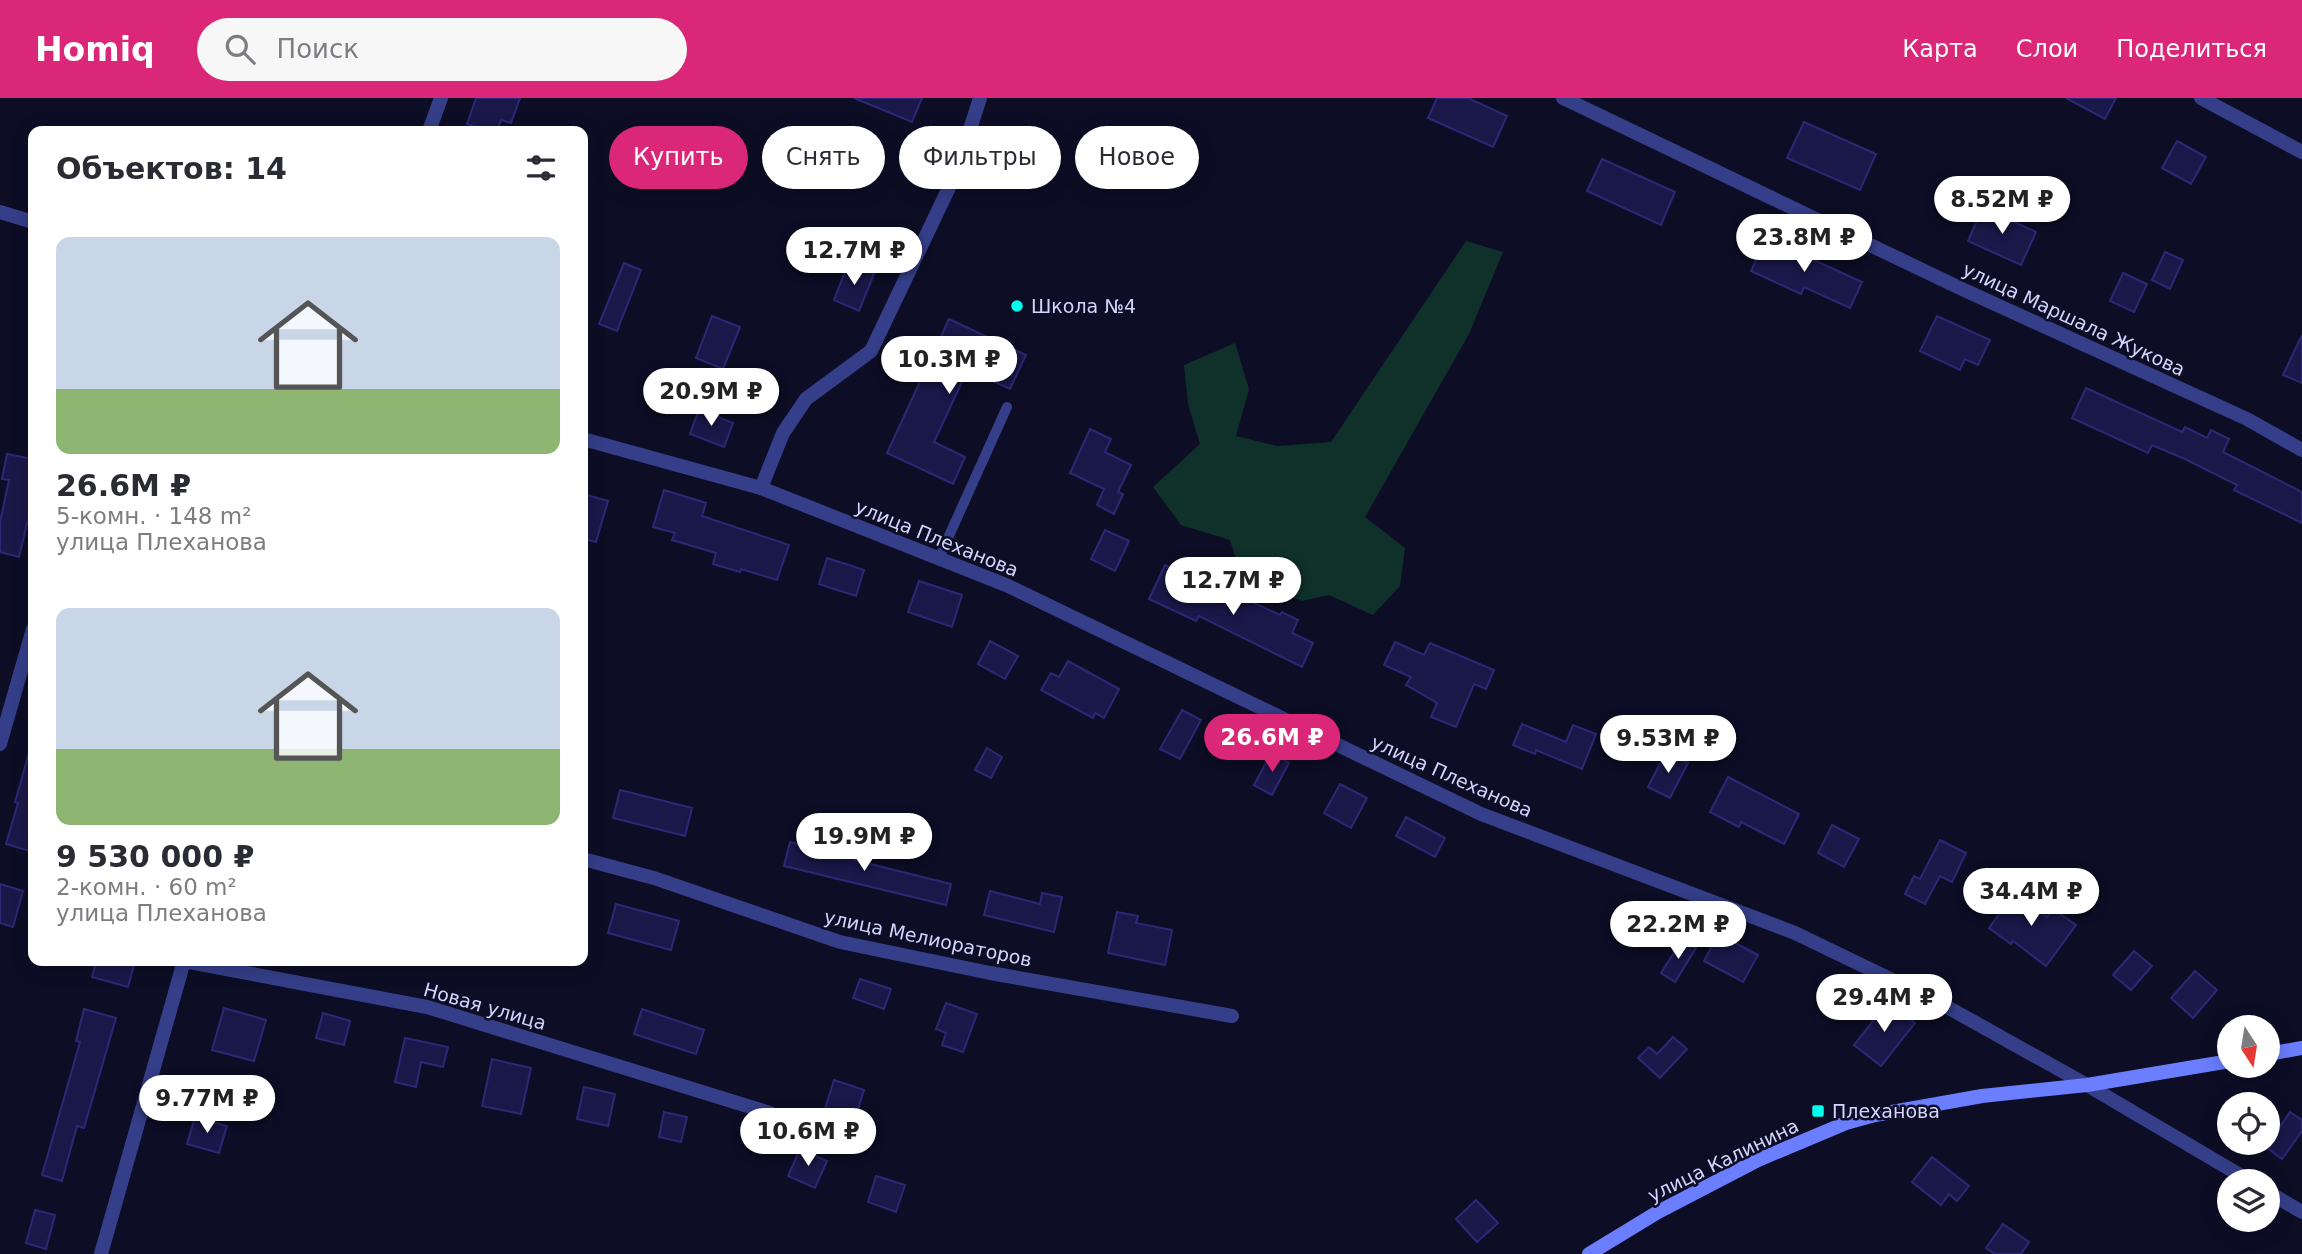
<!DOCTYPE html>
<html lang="ru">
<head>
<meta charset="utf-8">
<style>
  :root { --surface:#fff; --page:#f7f7f7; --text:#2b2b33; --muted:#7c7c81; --accent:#db2777 }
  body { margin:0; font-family:"DejaVu Sans",sans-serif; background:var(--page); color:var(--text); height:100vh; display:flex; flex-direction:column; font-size:26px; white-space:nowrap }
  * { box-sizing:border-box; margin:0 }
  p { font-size:23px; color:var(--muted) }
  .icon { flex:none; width:38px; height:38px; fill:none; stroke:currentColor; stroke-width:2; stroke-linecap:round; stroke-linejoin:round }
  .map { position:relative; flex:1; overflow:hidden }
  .drawer { position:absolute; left:28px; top:28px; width:560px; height:840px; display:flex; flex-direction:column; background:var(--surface); border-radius:14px; box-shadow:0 4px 18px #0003 }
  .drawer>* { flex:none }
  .banner { position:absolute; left:609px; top:28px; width:665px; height:63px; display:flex; gap:14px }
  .needle { width:46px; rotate:168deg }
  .fabs { position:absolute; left:2217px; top:917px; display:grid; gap:14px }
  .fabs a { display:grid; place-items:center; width:63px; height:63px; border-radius:50%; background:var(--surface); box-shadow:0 4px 18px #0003; font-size:35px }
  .price { position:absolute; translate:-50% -60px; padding:0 16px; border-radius:24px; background:#fff; color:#222; font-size:23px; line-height:46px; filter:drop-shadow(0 2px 4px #0008) }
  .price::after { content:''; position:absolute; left:50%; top:42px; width:21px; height:16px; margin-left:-10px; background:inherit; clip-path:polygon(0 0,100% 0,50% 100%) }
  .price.active { background:var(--accent); color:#fff }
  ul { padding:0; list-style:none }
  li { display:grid; align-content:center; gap:14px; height:371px; padding:0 28px }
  li span { display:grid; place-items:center; height:217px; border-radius:14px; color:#555 }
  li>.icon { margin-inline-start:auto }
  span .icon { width:126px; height:126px; fill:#fffc; stroke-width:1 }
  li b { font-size:30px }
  h2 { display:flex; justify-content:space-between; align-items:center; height:84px; padding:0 28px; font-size:30px }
  .chip { padding:0 24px; border-radius:32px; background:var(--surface); box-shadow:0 4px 18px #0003; font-size:24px; line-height:63px }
  .chip.active { background:var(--accent); color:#fff }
  header { display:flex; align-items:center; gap:42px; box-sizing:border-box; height:98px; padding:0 35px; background:var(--accent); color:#fff }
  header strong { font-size:33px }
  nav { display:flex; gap:38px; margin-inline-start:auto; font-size:24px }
  .search { width:490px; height:63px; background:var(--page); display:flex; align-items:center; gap:18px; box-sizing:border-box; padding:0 24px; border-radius:38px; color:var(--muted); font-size:26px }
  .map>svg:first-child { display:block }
  .green { fill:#10312a }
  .building { fill:#1a1849; stroke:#2b2876; stroke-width:2 }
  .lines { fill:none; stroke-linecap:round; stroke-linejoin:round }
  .service { stroke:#353f89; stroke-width:10 }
  .minor { stroke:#353f89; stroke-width:14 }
  .tertiary { stroke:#353f89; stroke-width:14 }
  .secondary { stroke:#6a7eff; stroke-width:14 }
  .poi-dot { fill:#00feee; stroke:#0d0d26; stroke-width:2.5 }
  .labels { text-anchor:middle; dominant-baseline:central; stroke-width:5; stroke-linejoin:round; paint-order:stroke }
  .poi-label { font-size:19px; fill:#d3d5ff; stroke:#0d0d26; text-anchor:start }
  .street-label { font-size:19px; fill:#d3d5ff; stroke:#0d0d26 }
</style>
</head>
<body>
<header>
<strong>Homiq</strong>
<div class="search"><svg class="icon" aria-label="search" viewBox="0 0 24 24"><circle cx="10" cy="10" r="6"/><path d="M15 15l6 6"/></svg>Поиск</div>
<nav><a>Карта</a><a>Слои</a><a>Поделиться</a></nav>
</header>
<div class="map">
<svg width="2302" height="1156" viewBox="0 0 2302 1156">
  <rect width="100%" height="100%" fill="#0d0d26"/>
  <!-- green -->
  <polygon class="green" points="1466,143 1503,154 1469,236 1365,419 1405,450 1400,488 1373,517 1329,497 1302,503 1242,480 1230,442 1181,427 1153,389 1200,346 1188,306 1184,267 1235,245 1249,291 1236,338 1277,348 1331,344"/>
  <!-- building -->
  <g class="building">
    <polygon points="476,0 520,0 511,25 501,22 497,33 490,33 467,26"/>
    <polygon points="854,0 922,0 912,24"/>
    <polygon points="1437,0 1468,0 1507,18 1493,49 1428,20"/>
    <polygon points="2066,0 2116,0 2105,21"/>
    <polygon points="1804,24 1876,56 1860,92 1787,60"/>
    <polygon points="2177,43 2206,59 2191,86 2162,70"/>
    <polygon points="1602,61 1675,94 1661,127 1587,93"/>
    <polygon points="1983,109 2036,134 2021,167 1968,143"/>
    <polygon points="1766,140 1862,184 1850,210 1804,189 1801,196 1751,173"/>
    <polygon points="2165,154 2183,162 2170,191 2152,182"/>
    <polygon points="624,165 641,172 617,233 599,226"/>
    <polygon points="848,166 874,176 859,213 834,202"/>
    <polygon points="2123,175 2147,186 2134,214 2110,203"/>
    <polygon points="712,218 740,229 723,271 696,260"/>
    <polygon points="1937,218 1990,242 1978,267 1965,261 1960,272 1920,253"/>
    <polygon points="949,221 1026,257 1010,291 968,271 934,344 965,359 953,386 887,355"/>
    <polygon points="2302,237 2302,285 2283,277"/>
    <polygon points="2086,290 2182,334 2185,329 2207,340 2211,332 2229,341 2223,354 2302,394 2302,425 2234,392 2237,387 2185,361 2152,347 2148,355 2072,320"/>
    <polygon points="699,311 733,325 724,349 690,336"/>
    <polygon points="1090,331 1111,341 1105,354 1131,367 1118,394 1123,396 1114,416 1097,407 1104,391 1070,375"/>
    <polygon points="7,356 33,361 33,401 19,459 0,454 0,424 9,382 2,381"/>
    <polygon points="664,392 706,405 702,418 789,447 777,482 741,471 740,474 713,466 716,455 672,442 675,435 653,429"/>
    <polygon points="583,396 608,403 596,444 583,441"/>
    <polygon points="1105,432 1129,443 1115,473 1091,461"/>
    <polygon points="827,460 864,472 856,498 819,486"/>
    <polygon points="1165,467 1186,477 1183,486 1230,507 1235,496 1280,517 1282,514 1298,522 1292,535 1313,545 1302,569 1199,518 1196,523 1149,501"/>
    <polygon points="919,483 962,497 952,529 908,514"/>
    <polygon points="990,543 1018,558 1005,581 978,566"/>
    <polygon points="1395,544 1424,557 1430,545 1494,572 1486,591 1474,586 1456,629 1431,619 1437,605 1406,587 1411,579 1384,567"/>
    <polygon points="1068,563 1119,591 1104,620 1095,615 1093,620 1041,592 1051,575 1059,579"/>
    <polygon points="1182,612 1201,622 1180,661 1160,651"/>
    <polygon points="1522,626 1566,644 1573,627 1596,636 1582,671 1536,652 1535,656 1513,647"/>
    <polygon points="987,650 1002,659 991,680 975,672"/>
    <polygon points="1666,654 1688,665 1670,700 1648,689"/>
    <polygon points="29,655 33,656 33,754 6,746 18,705 15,704"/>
    <polygon points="1271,655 1289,665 1272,697 1254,687"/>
    <polygon points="1728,679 1799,716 1784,746 1741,724 1739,729 1710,714"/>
    <polygon points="1340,686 1367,700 1351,730 1324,715"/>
    <polygon points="620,692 692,710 685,738 613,720"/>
    <polygon points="1406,719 1445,740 1435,759 1396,738"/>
    <polygon points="1832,727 1859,741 1844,769 1818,755"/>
    <polygon points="1940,742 1966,755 1952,784 1940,778 1925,806 1905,796 1914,778 1920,781"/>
    <polygon points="790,744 835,755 837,746 857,751 854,762 951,786 946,807 784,768"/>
    <polygon points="0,786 23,793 13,829 0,825"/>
    <polygon points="2010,792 2047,819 2053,811 2076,827 2046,868 2013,843 2011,846 1989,830 2002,812 1997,809"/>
    <polygon points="990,793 1040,806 1042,795 1062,799 1054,834 984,817"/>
    <polygon points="616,806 679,823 671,852 608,835"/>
    <polygon points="1117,814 1138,818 1136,825 1172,832 1165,867 1108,855"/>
    <polygon points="1718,836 1758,857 1743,884 1704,863"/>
    <polygon points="1682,842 1696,850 1675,884 1661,875"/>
    <polygon points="2134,853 2152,868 2131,892 2113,877"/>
    <polygon points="96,863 135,863 128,889 92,879"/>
    <polygon points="2195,873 2217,892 2193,920 2171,900"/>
    <polygon points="860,881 891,891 884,911 853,900"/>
    <polygon points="1888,904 1915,925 1881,968 1854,947"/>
    <polygon points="946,905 977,916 963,954 942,947 946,935 936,931"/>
    <polygon points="224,910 266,922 254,963 212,952"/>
    <polygon points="84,911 116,920 84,1030 77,1028 62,1083 42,1077 80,944 76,943"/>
    <polygon points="642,911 704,932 696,956 634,936"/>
    <polygon points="323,915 350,923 344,947 316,940"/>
    <polygon points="1673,939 1687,951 1660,980 1638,960 1649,949 1657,956"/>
    <polygon points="405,940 448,949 443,969 421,964 416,989 395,984"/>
    <polygon points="492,961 531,970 521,1016 482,1008"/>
    <polygon points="834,982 864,992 855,1021 825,1011"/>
    <polygon points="584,989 615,996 608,1028 577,1021"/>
    <polygon points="664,1014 687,1019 681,1044 659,1039"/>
    <polygon points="2290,1014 2302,1022 2302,1033 2282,1061 2266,1049"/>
    <polygon points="195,1019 227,1028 219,1055 187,1046"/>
    <polygon points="800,1051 827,1063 815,1090 788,1078"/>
    <polygon points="1932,1059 1969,1088 1957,1103 1949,1096 1941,1107 1912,1084"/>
    <polygon points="876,1078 905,1087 896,1114 868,1104"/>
    <polygon points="1476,1102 1498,1125 1477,1144 1456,1121"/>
    <polygon points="35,1112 55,1117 46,1151 26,1145"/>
    <polygon points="2003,1126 2029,1144 2021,1156 1995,1156 1986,1150"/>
  </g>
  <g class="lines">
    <!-- service -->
    <polyline class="service" points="939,460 1007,309"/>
    <!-- minor -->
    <g class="minor">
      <polyline points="1563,0 1962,191 2247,321 2302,352"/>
      <polyline points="2201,0 2302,54"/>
      <polyline points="429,33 441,0"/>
      <polyline points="0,114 33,124"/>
      <polyline points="583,341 761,390 1006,487 1481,716 1795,835 1940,905 2087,987"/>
      <polyline points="761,390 783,335 806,301 871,253 956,75 980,0"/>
      <polyline points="0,646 33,531"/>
      <polyline points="583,761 654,780 840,844 990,875 1232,918"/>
      <polyline points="184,863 427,909 770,1015"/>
      <polyline points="101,1156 184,863"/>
    </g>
    <!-- tertiary -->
    <g class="tertiary">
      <polyline points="2087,987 2250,1083"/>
      <polyline points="2268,1094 2302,1114"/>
    </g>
    <!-- secondary -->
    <g class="secondary">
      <polyline points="2268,956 2302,950"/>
      <polyline points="1589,1156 1658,1114 1758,1062 1846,1025 1875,1017 1982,998 2087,987 2230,963"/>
    </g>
  </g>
  <!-- markers -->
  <g class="poi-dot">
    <circle cx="1017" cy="208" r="7"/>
    <rect x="1811" y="1006" width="14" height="14" rx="3.5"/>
  </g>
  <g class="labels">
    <!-- poi labels -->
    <g class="poi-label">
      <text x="1031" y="208">Школа №4</text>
      <text x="1832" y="1013">Плеханова</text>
    </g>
    <!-- street labels -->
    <g class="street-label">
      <text transform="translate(2074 221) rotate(25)">улица Маршала Жукова</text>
      <text transform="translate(937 440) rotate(22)">улица Плеханова</text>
      <text transform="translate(1452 678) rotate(24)">улица Плеханова</text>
      <text transform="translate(928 840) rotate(12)">улица Мелиораторов</text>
      <text transform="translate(485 908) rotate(16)">Новая улица</text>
      <text transform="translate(1723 1062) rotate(-26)">улица Калинина</text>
    </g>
  </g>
</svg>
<div class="fabs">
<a><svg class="needle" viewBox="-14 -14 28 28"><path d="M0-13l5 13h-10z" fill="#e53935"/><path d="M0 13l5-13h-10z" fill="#7c7c81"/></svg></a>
<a><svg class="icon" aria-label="locate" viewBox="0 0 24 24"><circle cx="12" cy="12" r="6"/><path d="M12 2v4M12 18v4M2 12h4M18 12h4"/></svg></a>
<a><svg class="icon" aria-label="layers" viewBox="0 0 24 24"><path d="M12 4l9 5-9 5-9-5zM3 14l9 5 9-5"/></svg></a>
</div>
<b class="price" style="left:2002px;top:138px">8.52M ₽</b>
<b class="price" style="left:1804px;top:176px">23.8M ₽</b>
<b class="price" style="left:854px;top:189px">12.7M ₽</b>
<b class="price" style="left:949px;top:298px">10.3M ₽</b>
<b class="price" style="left:711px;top:330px">20.9M ₽</b>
<b class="price" style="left:1233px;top:519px">12.7M ₽</b>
<b class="price active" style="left:1272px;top:676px">26.6M ₽</b>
<b class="price" style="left:1668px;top:677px">9.53M ₽</b>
<b class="price" style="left:864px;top:775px">19.9M ₽</b>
<b class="price" style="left:2031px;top:830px">34.4M ₽</b>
<b class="price" style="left:1678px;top:863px">22.2M ₽</b>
<b class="price" style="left:1884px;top:936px">29.4M ₽</b>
<b class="price" style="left:207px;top:1037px">9.77M ₽</b>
<b class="price" style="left:808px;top:1070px">10.6M ₽</b>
<div class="banner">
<a class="chip active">Купить</a>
<a class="chip">Снять</a>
<a class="chip">Фильтры</a>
<a class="chip">Новое</a>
</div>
<section class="drawer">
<h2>Объектов: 14<svg class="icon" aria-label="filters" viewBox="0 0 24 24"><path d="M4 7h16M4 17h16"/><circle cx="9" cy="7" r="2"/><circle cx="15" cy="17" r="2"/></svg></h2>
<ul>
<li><span style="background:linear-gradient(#c9d6e8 70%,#8fb573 0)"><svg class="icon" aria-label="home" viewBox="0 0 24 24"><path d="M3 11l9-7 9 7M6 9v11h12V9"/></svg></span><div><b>26.6M ₽</b><p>5-комн. · 148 m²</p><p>улица Плеханова</p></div></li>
<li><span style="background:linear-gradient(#c9d6e8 65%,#8fb573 0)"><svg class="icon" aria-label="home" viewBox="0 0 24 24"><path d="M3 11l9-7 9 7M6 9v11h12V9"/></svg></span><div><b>9 530 000 ₽</b><p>2-комн. · 60 m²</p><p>улица Плеханова</p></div></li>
</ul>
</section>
</div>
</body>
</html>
